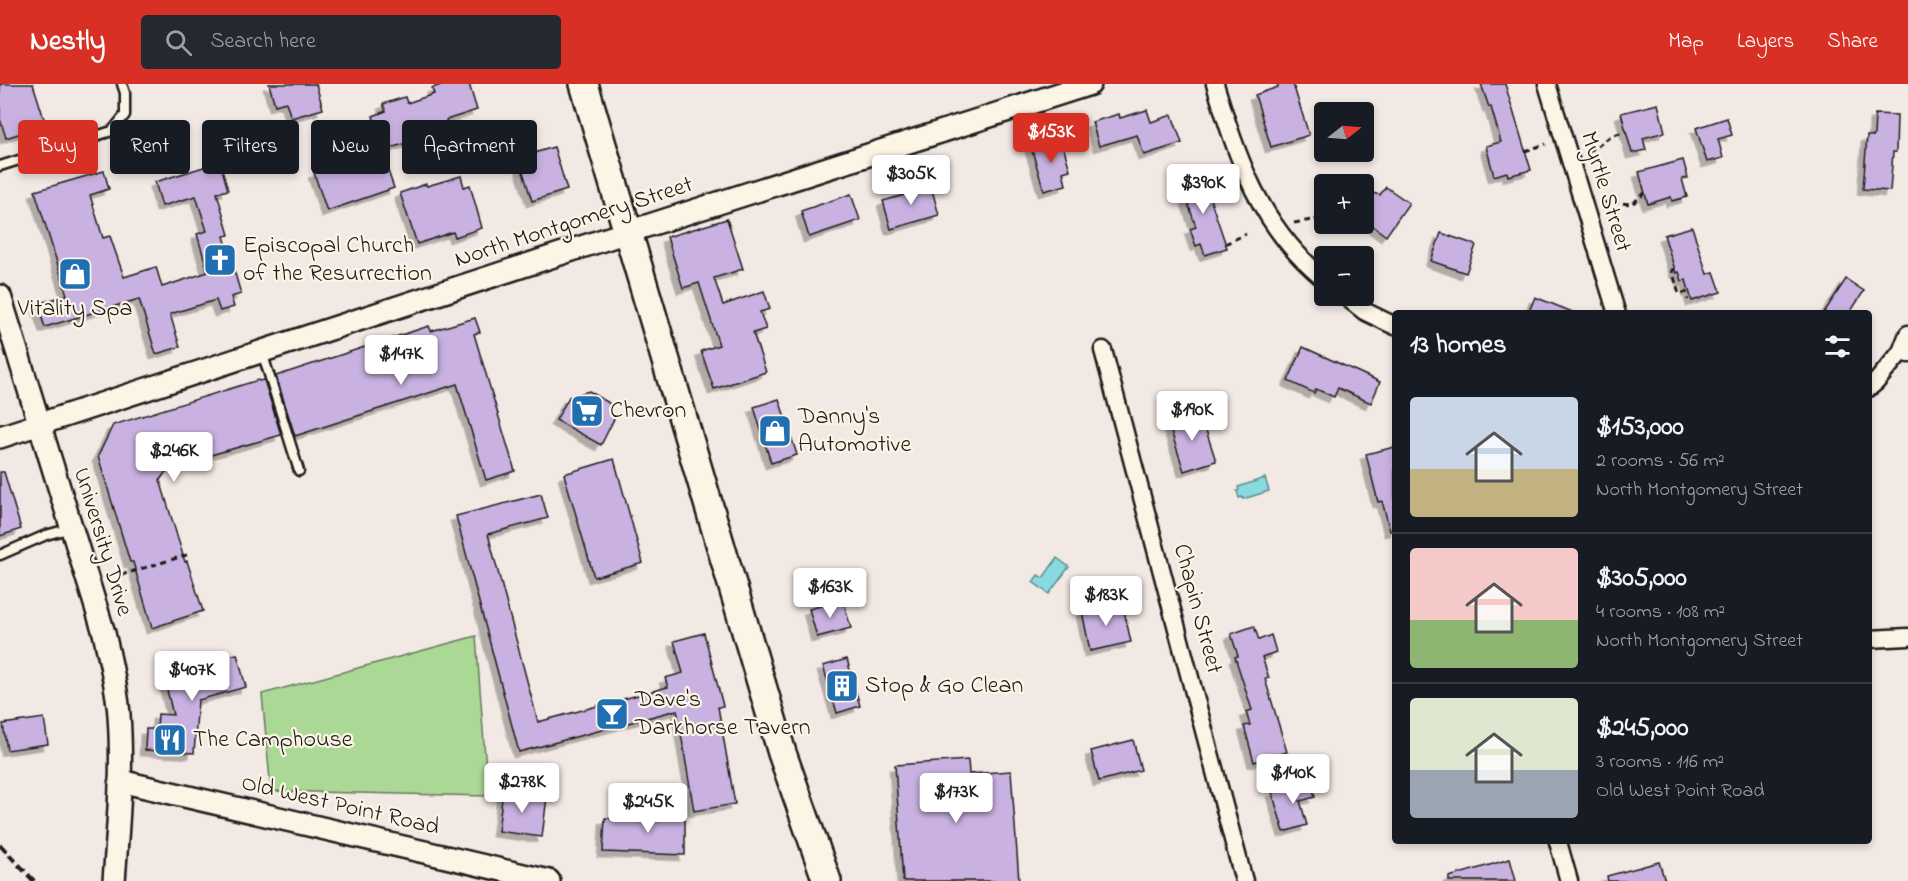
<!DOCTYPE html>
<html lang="en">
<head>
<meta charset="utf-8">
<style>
  :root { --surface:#171b24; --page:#242831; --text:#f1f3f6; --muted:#9ea1a6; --line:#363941; --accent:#d93025 }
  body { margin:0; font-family:"Indie Flower",sans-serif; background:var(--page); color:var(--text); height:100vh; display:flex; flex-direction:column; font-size:22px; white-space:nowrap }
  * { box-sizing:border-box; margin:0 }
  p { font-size:20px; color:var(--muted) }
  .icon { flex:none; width:33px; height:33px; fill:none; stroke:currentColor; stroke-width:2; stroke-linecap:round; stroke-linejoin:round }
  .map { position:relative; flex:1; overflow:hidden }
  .details { position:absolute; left:1392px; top:226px; width:480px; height:534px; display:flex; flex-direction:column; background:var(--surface); border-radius:6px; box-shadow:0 3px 9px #0003 }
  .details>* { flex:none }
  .hud { position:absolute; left:18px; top:36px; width:570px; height:54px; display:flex; gap:12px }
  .needle { width:39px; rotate:73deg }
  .tools { position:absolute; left:1314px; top:18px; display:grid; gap:12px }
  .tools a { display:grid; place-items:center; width:60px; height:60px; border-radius:6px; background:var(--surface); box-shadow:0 3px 9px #0003; font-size:30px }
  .price { position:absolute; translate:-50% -51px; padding:0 14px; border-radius:6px; background:#fff; color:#222; font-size:20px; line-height:39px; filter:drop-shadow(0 2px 3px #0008) }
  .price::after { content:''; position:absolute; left:50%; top:36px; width:18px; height:14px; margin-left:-9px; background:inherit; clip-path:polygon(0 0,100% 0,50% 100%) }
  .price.on { background:var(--accent); color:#fff }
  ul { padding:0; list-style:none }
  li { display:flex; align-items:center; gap:18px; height:150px; padding:0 18px }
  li+li { border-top:2px solid var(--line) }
  li span { display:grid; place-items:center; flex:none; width:168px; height:120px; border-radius:6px; color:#555 }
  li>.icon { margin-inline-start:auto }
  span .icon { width:72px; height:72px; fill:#fffc; stroke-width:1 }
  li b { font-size:26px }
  h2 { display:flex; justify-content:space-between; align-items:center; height:72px; padding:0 18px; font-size:26px }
  .pill { padding:0 21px; border-radius:6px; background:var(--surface); box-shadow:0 3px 9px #0003; font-size:21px; line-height:54px }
  .pill.on { background:var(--accent); color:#fff }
  header { display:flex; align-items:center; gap:36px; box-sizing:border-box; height:84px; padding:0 30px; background:var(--accent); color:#fff }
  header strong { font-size:28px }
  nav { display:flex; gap:33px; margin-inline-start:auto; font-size:21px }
  .search { width:420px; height:54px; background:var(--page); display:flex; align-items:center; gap:15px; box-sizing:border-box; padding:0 21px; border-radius:6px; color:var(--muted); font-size:22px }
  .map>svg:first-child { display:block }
  .green { fill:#acd896; stroke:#647a59; stroke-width:1.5 }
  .water { fill:#89dadf; stroke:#5d8e91; stroke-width:1.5 }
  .building { fill:#c9b2e1; stroke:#1c1c1c; stroke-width:1.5; filter:url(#shadow) }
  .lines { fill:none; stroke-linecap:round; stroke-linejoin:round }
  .service-casing { stroke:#1c1c1c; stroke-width:13 }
  .minor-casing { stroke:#1c1c1c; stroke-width:21 }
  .tertiary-casing { stroke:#1c1c1c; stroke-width:26 }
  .primary-casing { stroke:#1c1c1c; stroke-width:32 }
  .path { stroke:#1c1c1c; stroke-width:3; stroke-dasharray:6 4.5; stroke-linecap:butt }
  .service { stroke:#fcf5e5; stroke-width:8 }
  .minor { stroke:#fcf5e5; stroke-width:16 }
  .tertiary { stroke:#fcf5e5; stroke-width:21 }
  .primary { stroke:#fcf5e5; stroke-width:27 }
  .rail { stroke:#1c1c1c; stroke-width:4.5; stroke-dasharray:9 4.5; stroke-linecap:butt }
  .labels { text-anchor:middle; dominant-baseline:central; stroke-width:4.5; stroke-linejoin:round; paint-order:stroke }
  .street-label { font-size:24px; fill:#1c1c1c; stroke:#fcf5e5 }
  .poi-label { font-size:24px; fill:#1c1c1c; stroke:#fcf5e5; text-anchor:start }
</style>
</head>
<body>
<header>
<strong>Nestly</strong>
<div class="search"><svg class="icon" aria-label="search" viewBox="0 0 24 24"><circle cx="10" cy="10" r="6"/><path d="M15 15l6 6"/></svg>Search here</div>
<nav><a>Map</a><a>Layers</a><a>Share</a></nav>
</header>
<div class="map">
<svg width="1908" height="797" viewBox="0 0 1908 797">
  <defs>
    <filter id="shadow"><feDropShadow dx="-5.5" dy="5.5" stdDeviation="0" flood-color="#0004"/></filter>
  </defs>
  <rect width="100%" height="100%" fill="#f2e8e4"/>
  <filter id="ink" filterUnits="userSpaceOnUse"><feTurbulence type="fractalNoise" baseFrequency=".0167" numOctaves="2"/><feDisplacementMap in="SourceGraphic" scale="12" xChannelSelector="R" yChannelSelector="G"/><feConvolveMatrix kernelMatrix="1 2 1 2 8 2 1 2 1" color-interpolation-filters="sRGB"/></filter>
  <g filter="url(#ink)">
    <!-- green -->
    <polygon class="green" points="476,552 488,712 271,707 262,610"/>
    <!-- water -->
    <g class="water">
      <polygon points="1265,394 1269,407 1243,415 1242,413 1239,414 1237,407 1239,406 1238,403"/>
      <polygon points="1057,474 1069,483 1049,510 1033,498 1038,491 1043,494"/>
    </g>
    <!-- building -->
    <g class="building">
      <polygon points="0,0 33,0 46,41 6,54 0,35"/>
      <polygon points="269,0 316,0 323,25 291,34 286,18 275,21"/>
      <polygon points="444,0 469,0 477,26 446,36 449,46 384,66 373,32 386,27 383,20 405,13 407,19 434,10 432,4"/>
      <polygon points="1277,0 1293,0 1309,51 1271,63 1255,11 1278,3"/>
      <polygon points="1481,0 1505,0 1531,86 1508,92 1507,88 1494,92 1486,62 1501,58 1491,23 1489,23"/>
      <polygon points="1658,20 1665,48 1643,54 1646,66 1632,69 1621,29"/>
      <polygon points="1147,26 1151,38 1172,31 1182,59 1144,71 1137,51 1099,62 1092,38 1119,30 1120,34"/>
      <polygon points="1875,30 1897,31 1896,68 1893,68 1890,107 1863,105 1867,52 1874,52"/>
      <polygon points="1727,34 1732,51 1718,55 1723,74 1707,78 1696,44"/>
      <polygon points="529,54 534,69 554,63 567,106 532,117 514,59"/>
      <polygon points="1061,55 1070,86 1063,88 1066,101 1044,107 1031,63"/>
      <polygon points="381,67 394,104 327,127 314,89"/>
      <polygon points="1683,76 1688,94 1682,95 1687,113 1672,117 1671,113 1648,120 1639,88"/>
      <polygon points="220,78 228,106 217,109 229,151 224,152 241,210 231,213 234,223 220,227 216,216 170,230 180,263 156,270 139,215 45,243 37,220 67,211 35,107 104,87 109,105 90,111 103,154 110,152 124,193 156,183 162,203 208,188 197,150 207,147 196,112 162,122 155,98"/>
      <polygon points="1201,88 1227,164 1205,171 1201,160 1196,162 1190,145 1196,143 1180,95"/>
      <polygon points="461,92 464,103 470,101 482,144 455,153 453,148 417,160 400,109 426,100 427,102"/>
      <polygon points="923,95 926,107 932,106 939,131 891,145 883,117 908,110 906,100"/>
      <polygon points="1386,103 1409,119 1386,152 1364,135 1364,107 1380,111"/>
      <polygon points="851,110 860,136 809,153 801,127"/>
      <polygon points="727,135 743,185 714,194 723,221 764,207 770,225 760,228 766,245 753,249 766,288 714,305 701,267 719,261 699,199 683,204 667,153"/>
      <polygon points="1692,143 1707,190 1714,188 1721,208 1692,217 1686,196 1682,197 1679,188 1676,189 1664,151"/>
      <polygon points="1441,149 1476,161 1466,189 1431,177"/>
      <polygon points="1846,195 1864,207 1849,230 1823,230"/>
      <polygon points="1535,213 1575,229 1575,230 1528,230"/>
      <polygon points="475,234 480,248 474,250 515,387 486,396 457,300 295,352 276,292 429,242 431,247"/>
      <polygon points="1303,263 1380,298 1371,319 1338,304 1334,313 1316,305 1314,309 1288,297"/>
      <polygon points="258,296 259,297 264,296 281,351 169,383 160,396 185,478 187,477 203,527 152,544 133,478 130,478 98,372 113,341"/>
      <polygon points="589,307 609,319 614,335 601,361 556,336 569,313"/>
      <polygon points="779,315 797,371 771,379 754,323"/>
      <polygon points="1200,328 1216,377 1184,387 1168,338"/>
      <polygon points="1395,363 1395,446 1390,447 1382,417 1378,418 1366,370"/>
      <polygon points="614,375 643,479 594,493 564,390"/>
      <polygon points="0,388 4,388 21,445 0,452"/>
      <polygon points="541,410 548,434 488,450 538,638 668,603 665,594 683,589 674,557 704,549 723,622 718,623 735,720 694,727 677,626 519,668 456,432"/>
      <polygon points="843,516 851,544 817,553 809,525"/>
      <polygon points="1122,518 1131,558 1090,567 1082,527"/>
      <polygon points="1254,542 1259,556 1271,551 1276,568 1262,573 1269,594 1265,595 1287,668 1254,678 1244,642 1250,641 1246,628 1252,626 1235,573 1238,572 1231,550"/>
      <polygon points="237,570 246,603 198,616 194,669 145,666 146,645 157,645 158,630 173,631 163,589"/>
      <polygon points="847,575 860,622 837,629 823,582"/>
      <polygon points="44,634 48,660 7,666 3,640"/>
      <polygon points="1133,656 1141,686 1099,697 1091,667"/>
      <polygon points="968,676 969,690 1011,687 1019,797 903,797 895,681"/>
      <polygon points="1311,697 1315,713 1300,717 1307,741 1284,748 1272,708"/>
      <polygon points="503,707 547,713 542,753 498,747"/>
      <polygon points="685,722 685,771 603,768 605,734 659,737 659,723"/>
      <polygon points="1510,775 1516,797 1449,797 1449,793"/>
      <polygon points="1659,778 1665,797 1608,797 1607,792"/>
    </g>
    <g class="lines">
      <defs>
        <g id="service">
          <polyline points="0,82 112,47 125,31 125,9 122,0"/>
          <polyline points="262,268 299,387"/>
          <polyline points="0,471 46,451 71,444"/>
        </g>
        <g id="minor">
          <path d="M1215 0C1238 76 1260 143 1324 195"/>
          <polyline points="1547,0 1617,230"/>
          <polyline points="1345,212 1364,227 1395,242"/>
          <polyline points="1103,266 1244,797"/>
          <polyline points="1901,268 1908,250"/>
          <polyline points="1869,304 1876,298 1901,268 1908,270"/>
          <polyline points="1869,555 1908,553"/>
          <polyline points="1558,758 1569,797"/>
        </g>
        <g id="tertiary">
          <path d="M0 212 104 549C110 576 117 603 119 631 123 686 118 742 114 797"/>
          <polyline points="0,353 609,154 1090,0"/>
          <polyline points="120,697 549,797"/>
        </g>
        <polyline id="primary" points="584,0 782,669 827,797"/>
      </defs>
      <!-- service casing -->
      <use href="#service" class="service-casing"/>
      <!-- minor casing -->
      <use href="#minor" class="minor-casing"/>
      <!-- tertiary casing -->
      <use href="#tertiary" class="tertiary-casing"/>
      <!-- primary casing -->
      <use href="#primary" class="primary-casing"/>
      <!-- path -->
      <g class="path">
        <polyline points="1525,67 1546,60"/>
        <polyline points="1588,67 1595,64 1611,52 1626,47"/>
        <polyline points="1602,119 1610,118 1632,120 1645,109"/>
        <polyline points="1294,139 1324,134"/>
        <polyline points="1225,160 1246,150"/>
        <polyline points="1675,185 1672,186 1679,210 1686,208 1688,216"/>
        <polyline points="121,491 190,470"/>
      </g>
      <!-- service -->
      <use href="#service" class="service"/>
      <!-- minor -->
      <use href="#minor" class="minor"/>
      <!-- tertiary -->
      <use href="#tertiary" class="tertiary"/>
      <!-- primary -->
      <use href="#primary" class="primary"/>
      <!-- rail -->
      <polyline class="rail" points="0,761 34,797"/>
    </g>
  </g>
  <!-- icons -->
  <defs>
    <symbol id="church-square" viewBox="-11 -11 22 22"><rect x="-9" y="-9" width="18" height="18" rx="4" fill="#1f6fb2" stroke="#fcf5e5"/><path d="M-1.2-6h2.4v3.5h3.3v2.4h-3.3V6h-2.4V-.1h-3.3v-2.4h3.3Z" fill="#fff"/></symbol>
    <symbol id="shop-square" viewBox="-11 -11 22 22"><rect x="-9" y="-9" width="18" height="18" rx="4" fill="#1f6fb2" stroke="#fcf5e5"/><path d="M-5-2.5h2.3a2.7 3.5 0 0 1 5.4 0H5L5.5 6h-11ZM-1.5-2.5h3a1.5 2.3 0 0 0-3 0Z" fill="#fff"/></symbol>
    <symbol id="supermarket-square" viewBox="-11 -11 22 22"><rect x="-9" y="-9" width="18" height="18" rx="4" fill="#1f6fb2" stroke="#fcf5e5"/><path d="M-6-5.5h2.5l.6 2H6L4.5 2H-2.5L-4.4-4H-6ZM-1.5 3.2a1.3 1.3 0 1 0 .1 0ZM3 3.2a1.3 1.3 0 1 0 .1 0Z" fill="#fff"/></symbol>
    <symbol id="building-square" viewBox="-11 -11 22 22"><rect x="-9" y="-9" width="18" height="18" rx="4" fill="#1f6fb2" stroke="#fcf5e5"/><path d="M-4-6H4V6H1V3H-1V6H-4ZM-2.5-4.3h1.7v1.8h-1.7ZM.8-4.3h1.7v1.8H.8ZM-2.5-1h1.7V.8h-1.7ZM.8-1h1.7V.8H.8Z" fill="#fff"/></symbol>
    <symbol id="bar-square" viewBox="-11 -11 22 22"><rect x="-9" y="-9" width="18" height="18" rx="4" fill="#1f6fb2" stroke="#fcf5e5"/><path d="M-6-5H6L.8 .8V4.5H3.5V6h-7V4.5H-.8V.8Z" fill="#fff"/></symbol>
    <symbol id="restaurant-square" viewBox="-11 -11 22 22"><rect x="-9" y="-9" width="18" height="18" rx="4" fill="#1f6fb2" stroke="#fcf5e5"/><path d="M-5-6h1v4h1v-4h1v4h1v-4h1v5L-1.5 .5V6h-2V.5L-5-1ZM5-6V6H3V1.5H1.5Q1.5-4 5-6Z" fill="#fff"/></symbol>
  </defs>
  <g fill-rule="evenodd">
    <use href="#church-square" x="201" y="157" width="38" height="38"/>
    <use href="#shop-square" x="56" y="171" width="38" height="38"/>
    <use href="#supermarket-square" x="568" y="308" width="38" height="38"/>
    <use href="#shop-square" x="756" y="328" width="38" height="38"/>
    <use href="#building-square" x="823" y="583" width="38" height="38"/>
    <use href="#bar-square" x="593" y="611" width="38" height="38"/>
    <use href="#restaurant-square" x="151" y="637" width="38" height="38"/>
  </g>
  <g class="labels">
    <!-- street labels -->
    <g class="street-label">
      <text transform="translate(1605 108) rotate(73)">Myrtle Street</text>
      <text transform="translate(574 139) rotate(-18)">North Montgomery Street</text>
      <text transform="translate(102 458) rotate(73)">University Drive</text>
      <text transform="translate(1197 525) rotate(75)">Chapin Street</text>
      <text transform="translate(340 722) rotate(13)">Old West Point Road</text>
    </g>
    <!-- poi labels -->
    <g class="poi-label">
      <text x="243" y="162">Episcopal Church<tspan x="243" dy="28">of the Resurrection</tspan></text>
      <text x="75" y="225" text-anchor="middle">Vitality Spa</text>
      <text x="610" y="327">Chevron</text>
      <text x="798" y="333">Danny's<tspan x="798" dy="28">Automotive</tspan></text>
      <text x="865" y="602">Stop &amp; Go Clean</text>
      <text x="635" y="616">Dave's<tspan x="635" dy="28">Darkhorse Tavern</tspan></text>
      <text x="193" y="656">The Camphouse</text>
    </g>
  </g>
</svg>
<div class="tools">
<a><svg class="needle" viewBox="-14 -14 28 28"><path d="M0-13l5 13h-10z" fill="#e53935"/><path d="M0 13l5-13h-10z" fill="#9ea1a6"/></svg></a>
<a>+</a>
<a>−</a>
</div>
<b class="price on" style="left:1051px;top:80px">$153K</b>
<b class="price" style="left:911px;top:122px">$305K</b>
<b class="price" style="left:1203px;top:131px">$390K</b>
<b class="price" style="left:401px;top:302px">$147K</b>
<b class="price" style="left:1192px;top:358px">$190K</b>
<b class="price" style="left:174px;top:399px">$246K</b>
<b class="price" style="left:830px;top:535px">$163K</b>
<b class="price" style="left:1106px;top:543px">$183K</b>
<b class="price" style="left:192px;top:618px">$407K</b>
<b class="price" style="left:1293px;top:721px">$140K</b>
<b class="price" style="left:522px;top:730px">$278K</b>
<b class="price" style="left:956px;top:740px">$173K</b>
<b class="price" style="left:648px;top:750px">$245K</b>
<div class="hud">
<a class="pill on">Buy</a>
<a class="pill">Rent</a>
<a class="pill">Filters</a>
<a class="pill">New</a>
<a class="pill">Apartment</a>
</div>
<section class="details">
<h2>13 homes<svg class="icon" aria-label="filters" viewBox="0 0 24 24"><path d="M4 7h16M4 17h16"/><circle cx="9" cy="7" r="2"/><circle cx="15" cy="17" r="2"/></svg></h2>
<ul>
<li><span style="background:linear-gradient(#c9d6e8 60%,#c2b280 0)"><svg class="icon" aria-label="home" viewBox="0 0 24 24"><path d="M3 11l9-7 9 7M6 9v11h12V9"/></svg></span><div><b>$153,000</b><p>2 rooms · 56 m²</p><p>North Montgomery Street</p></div></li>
<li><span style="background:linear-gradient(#f6c9c9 60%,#8fb573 0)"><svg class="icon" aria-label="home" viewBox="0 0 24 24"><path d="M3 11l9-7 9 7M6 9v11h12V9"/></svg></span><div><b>$305,000</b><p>4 rooms · 108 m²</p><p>North Montgomery Street</p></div></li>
<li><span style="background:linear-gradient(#dfe7d0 60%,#9aa5b1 0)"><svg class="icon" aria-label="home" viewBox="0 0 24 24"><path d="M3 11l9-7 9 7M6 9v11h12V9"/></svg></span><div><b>$245,000</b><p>3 rooms · 116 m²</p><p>Old West Point Road</p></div></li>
</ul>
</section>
</div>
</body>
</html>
